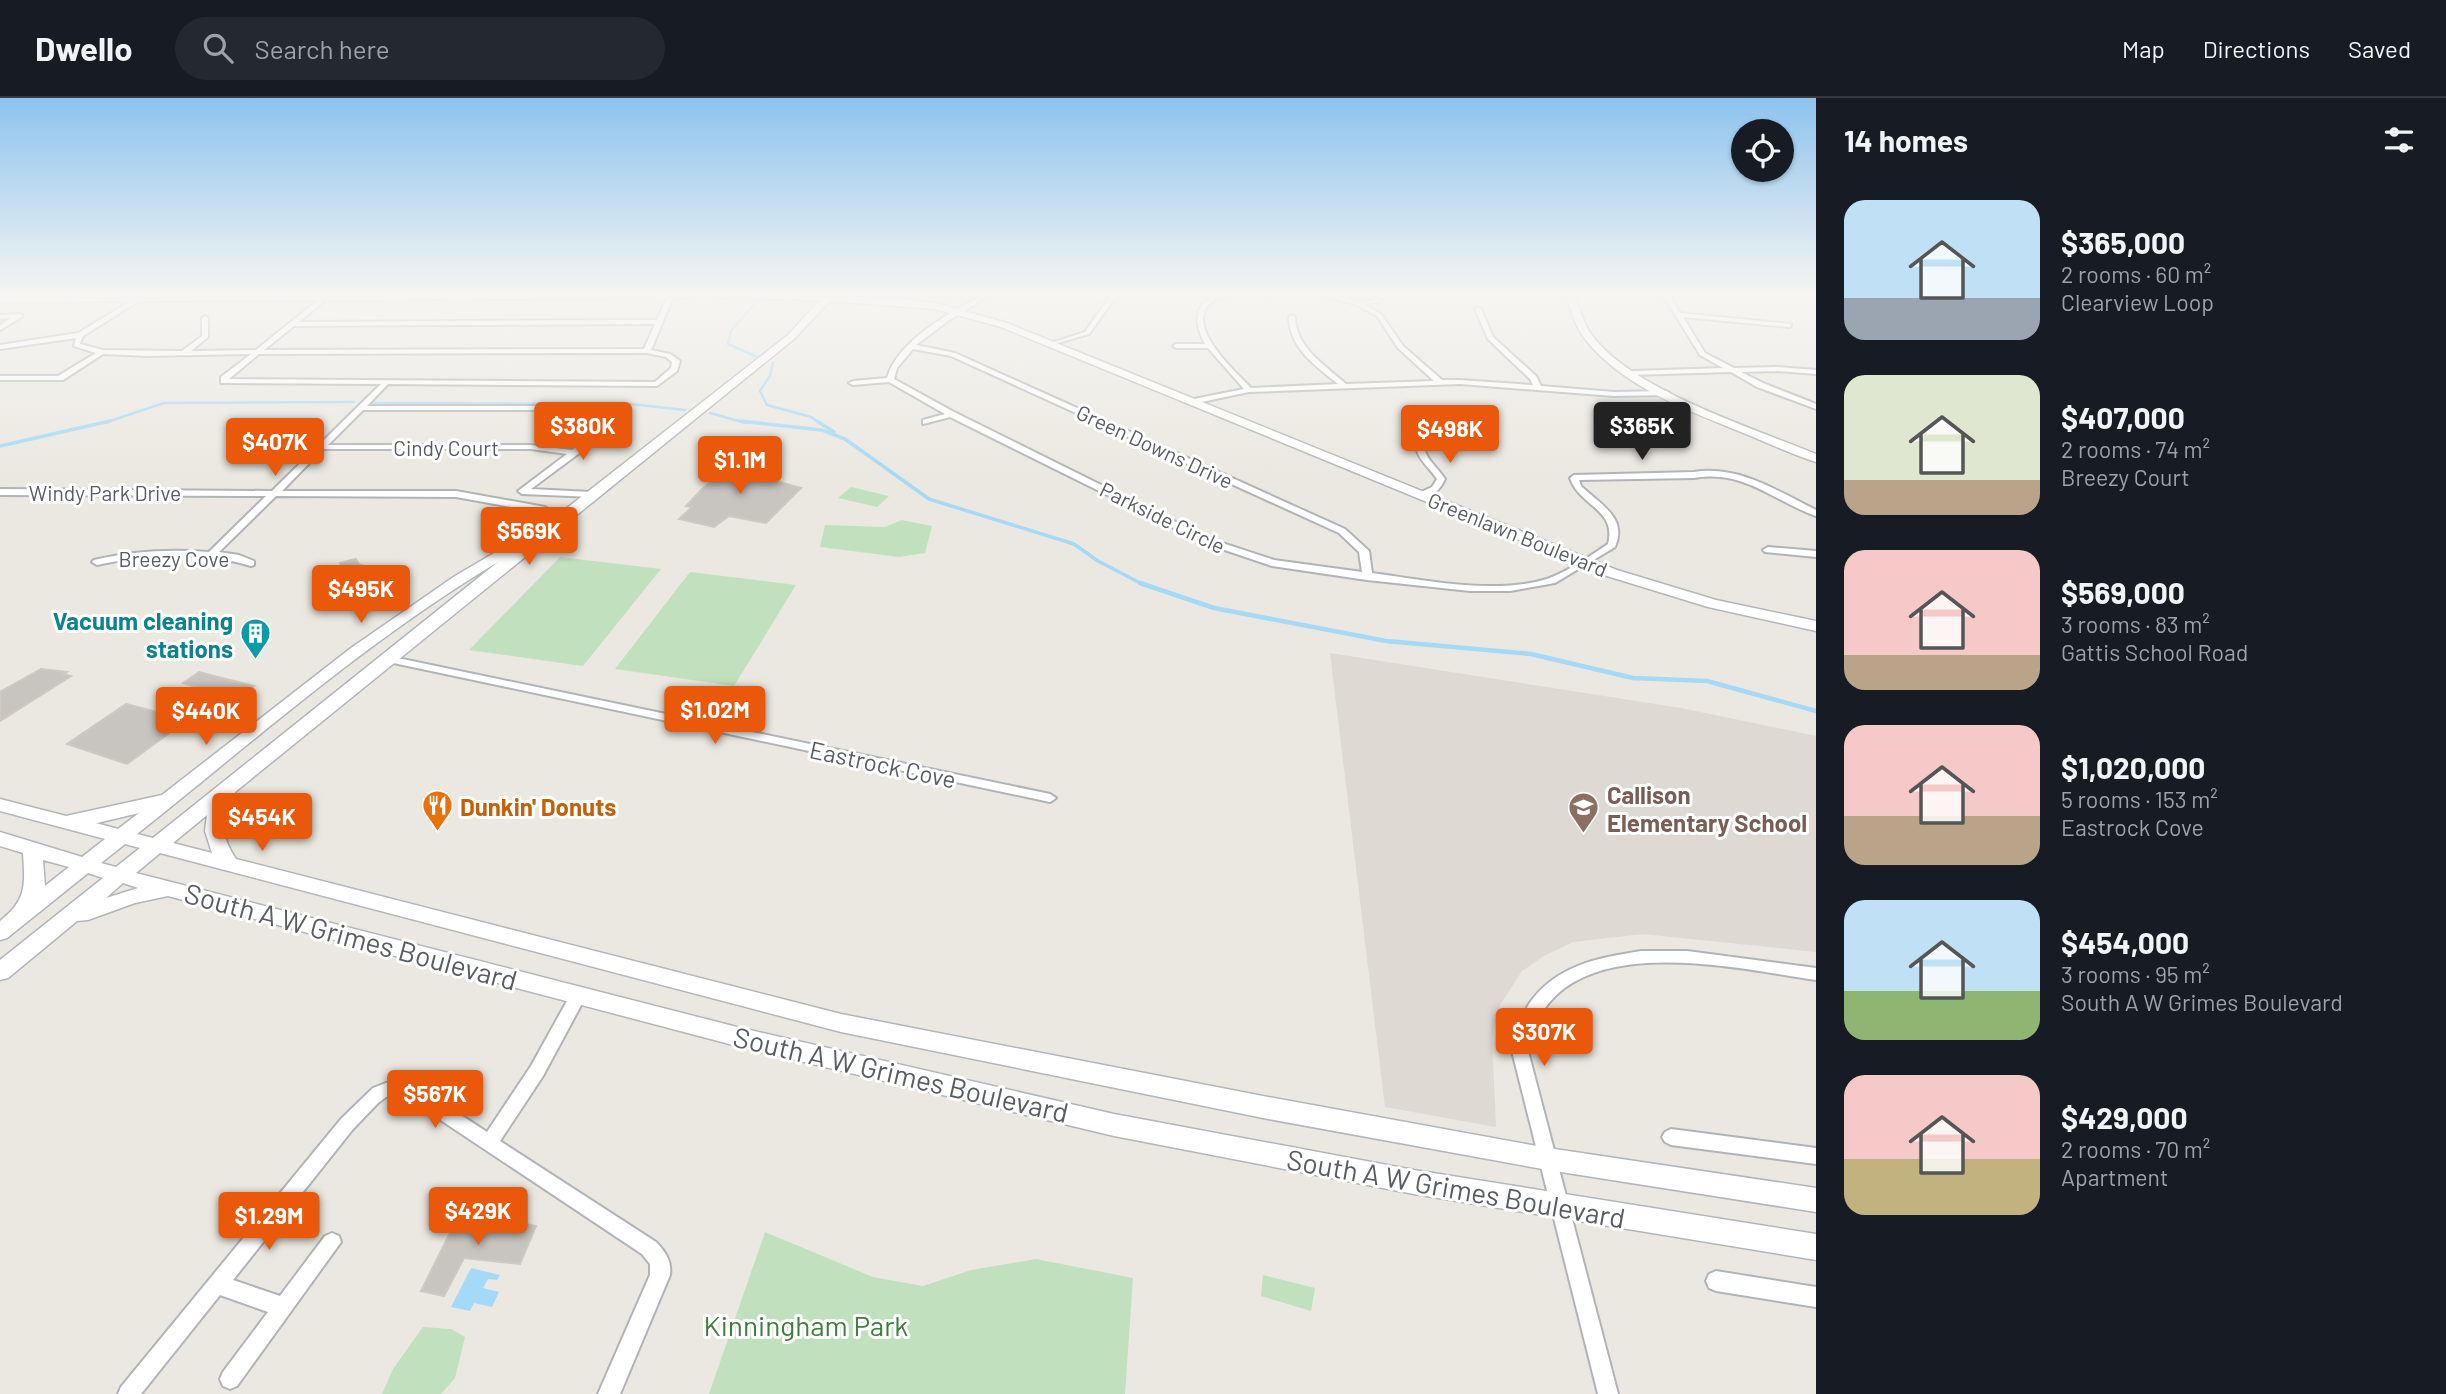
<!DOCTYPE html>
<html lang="en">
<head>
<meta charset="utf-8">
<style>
  :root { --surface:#171b24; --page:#242831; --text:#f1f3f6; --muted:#9ea1a6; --line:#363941; --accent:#ea580c }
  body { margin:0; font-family:Barlow,sans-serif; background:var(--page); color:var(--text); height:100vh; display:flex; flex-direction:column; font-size:26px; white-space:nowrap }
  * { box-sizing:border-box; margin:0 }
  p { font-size:23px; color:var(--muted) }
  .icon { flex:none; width:38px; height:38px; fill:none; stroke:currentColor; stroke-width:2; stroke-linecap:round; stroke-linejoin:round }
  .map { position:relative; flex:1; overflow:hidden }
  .side { display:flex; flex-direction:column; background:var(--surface); width:630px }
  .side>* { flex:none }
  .controls { position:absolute; left:1731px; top:21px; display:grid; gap:14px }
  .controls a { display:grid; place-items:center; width:63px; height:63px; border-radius:50%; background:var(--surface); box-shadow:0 2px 5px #0004; font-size:35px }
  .price { position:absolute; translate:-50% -60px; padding:0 16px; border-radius:7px; background:var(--accent); color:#fff; font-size:23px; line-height:46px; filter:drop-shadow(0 2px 4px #0008) }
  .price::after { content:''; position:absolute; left:50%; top:42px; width:21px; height:16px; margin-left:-10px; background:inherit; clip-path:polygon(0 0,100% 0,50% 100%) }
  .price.active { background:#222; color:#fff }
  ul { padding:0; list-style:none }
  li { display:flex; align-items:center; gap:21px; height:175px; padding:0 28px }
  li span { display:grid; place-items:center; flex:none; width:196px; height:140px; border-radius:21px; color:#555 }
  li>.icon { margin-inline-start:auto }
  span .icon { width:84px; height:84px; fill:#fffc; stroke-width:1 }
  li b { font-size:30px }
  h2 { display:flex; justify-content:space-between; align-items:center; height:84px; padding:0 28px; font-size:30px }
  header { display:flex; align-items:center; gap:42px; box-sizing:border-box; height:98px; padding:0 35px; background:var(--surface); border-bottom:2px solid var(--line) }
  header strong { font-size:33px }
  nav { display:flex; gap:38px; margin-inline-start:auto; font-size:24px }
  .search { width:490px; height:63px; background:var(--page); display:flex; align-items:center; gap:18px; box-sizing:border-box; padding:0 24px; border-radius:38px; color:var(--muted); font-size:26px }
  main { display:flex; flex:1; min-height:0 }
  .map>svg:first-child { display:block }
  .education { fill:#ded9d2 }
  .green { fill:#c1e1be }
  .water { fill:#a4d9f7 }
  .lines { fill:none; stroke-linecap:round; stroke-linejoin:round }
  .stream-far2 { stroke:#a4d9f7; stroke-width:2.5 }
  .stream-far1 { stroke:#a4d9f7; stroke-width:3.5 }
  .stream { stroke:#a4d9f7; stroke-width:4.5 }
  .building { fill:#c8c5c0; stroke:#cfc9c0; stroke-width:2 }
  .street-casing { stroke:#b1b4b7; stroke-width:4 }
  .secondary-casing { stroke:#b2b6ba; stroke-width:3 }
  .street { fill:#fff; fill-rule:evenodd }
  .secondary { fill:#fff; fill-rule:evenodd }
  .labels { text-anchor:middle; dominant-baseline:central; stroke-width:6; stroke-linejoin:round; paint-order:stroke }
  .far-street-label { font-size:21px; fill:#595d60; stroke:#fff }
  .culture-label { font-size:24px; font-weight:bold; fill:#0d838f; stroke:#fff; text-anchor:end }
  .street-label { font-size:24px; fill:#595d60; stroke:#fff }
  .education-label { font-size:24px; font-weight:bold; fill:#785e54; stroke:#fff; text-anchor:start }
  .food-label { font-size:24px; font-weight:bold; fill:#c56008; stroke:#fff; text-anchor:start }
  .near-street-label { font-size:28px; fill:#595d60; stroke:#fff }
  .near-park-label { font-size:28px; fill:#3c7e3a; stroke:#fff }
</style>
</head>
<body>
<header>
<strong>Dwello</strong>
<div class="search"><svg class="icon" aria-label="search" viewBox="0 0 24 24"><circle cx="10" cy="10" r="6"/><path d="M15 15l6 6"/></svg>Search here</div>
<nav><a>Map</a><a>Directions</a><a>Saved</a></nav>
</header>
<main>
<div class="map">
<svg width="1816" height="1296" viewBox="0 0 1816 1296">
  <rect width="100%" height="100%" fill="#ebe8e1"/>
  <!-- education -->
  <polygon class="education" points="1330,555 1681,610 1816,638 1816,854 1643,836 1573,844 1544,858 1522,873 1500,907 1492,940 1496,1029 1385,1009"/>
  <!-- green -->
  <g class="green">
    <polygon points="851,389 889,398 877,409 838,400"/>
    <polygon points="902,422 932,428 925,455 899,459 820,449 825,427 885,429"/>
    <polygon points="560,459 661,471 583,568 469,552"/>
    <polygon points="690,474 796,487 734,588 615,571"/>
    <polygon points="765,1134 873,1179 923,1188 971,1172 1036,1161 1133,1180 1125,1296 709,1296"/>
    <polygon points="1263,1177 1315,1190 1311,1213 1261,1198"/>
    <polygon points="423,1229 451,1231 465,1239 455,1280 441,1296 382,1296 393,1271"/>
  </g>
  <!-- water -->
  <polygon class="water" points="471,1170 500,1177 497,1182 488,1181 483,1190 499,1194 492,1209 474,1205 470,1213 451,1209"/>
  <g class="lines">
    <!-- stream-far2 -->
    <g class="stream-far2">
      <polyline points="757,259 728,246 731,233 759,201"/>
      <polyline points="773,265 770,278 760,293 767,307 811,319 820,325"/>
      <polyline points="375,305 631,306 685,312"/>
      <polyline points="710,315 746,325"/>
      <polyline points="104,325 164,305 354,304"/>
    </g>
    <!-- stream-far1 -->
    <g class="stream-far1">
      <polyline points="740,323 822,332 845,341 929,401 1074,446 1098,463 1144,487"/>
      <polyline points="817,323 834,334"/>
      <polyline points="0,348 110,323"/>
    </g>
    <!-- stream -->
    <polyline class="stream" points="1140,485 1214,510 1386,543 1531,556 1633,580 1707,583 1816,613"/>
  </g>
  <!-- building -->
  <g class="building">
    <polygon points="741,364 776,369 765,380 801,390 766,425 729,418 714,429 679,421 692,409 686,408 702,391 733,366"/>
    <polygon points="356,461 359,466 377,473 361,481 371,483 352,498 325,492 337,484 343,472 340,465"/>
    <polygon points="41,571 67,574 64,576 71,578 0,623 0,594"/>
    <polygon points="199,574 214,578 254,588 238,600 183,585"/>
    <polygon points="126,606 187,622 127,666 67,646"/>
    <polygon points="461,1113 536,1128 520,1166 464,1160 444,1198 421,1193"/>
  </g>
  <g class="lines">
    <defs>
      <g id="street">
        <path d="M141 197H148L83 238 80 246 103 252 182 253 202 238V220L205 218 208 220V239L191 253 256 252 324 197H331L299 224 657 222 668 197H674L651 252 670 256 680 263 677 273 657 288 388 286 367 308H579L628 315V319L531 391 591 394 595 397 594 399 522 396 518 393 567 356 531 351H323L282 393H456L545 409 550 412 545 415 456 399 276 398 219 454 239 457 254 463V467L251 468C202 453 147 456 97 467L92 464 94 462C131 453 171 451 209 454L266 398 0 397V391L272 393 381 286 221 285V279L251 256 147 258 103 256 63 282H0V278H58L96 255 74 248 76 240 0 251V247L78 235ZM655 226 644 251 264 252 294 228ZM647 255 666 259 672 264 671 270 655 284 229 281 259 256ZM363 312H579L618 318 572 352 531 347H328Z"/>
        <path d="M982 197H990L948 223 916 247 955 255 1345 431 1369 453 1372 475C1425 482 1495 497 1547 481 1565 475 1592 457 1608 446 1617 411 1579 408 1570 380L1574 377 1694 374C1739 367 1777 393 1816 412V418C1773 403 1744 371 1694 380L1579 382 1581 388C1600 406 1628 420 1615 449L1555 485 1510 493H1470L1367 482 1272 468 1204 445 950 319 923 326V322L945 316 889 284 853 287 849 285 853 283 887 280C898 242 950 215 982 197ZM913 251 951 258 1339 435 1359 454 1362 474 1274 462 1210 441 954 314 894 281 897 270Z"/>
        <polygon points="1111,197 1117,197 1089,236 1051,247 1051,245 1085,234"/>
        <path d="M1217 197H1226C1222 200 1215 201 1212 204 1182 227 1236 274 1251 290L1338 286C1316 268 1289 250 1289 219L1292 217 1295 219C1296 250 1325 267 1346 286L1434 283 1398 250 1377 218 1357 207 1322 197H1332L1359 204 1382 201V203L1365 207 1381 216 1403 248 1442 282H1460L1533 287 1530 281 1488 241 1475 211 1478 209 1481 211 1493 239 1536 278 1541 288 1614 294 1666 293 1670 295 1666 297 1614 298 1460 286 1249 294 1192 306H1189V302L1244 291 1208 250H1176L1173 248 1176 246H1205C1194 225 1193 206 1217 197Z"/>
        <polygon points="1663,197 1669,197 1680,215 1791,226 1791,228 1789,229 1683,219 1705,255 1734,270 1777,269 1816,272 1816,276 1777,273 1741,274 1763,285 1816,306 1816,311 1757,289 1731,274 1630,277 1630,273 1633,273 1723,270 1700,257"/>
        <polygon points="20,216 22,217 22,219 0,232 0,227 11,220 0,221 0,217"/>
        <path d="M1466 327 1470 329 1469 331 1426 336C1419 358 1434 364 1445 381 1440 392 1432 400 1419 399V395L1432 389 1437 381C1424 362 1411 359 1419 334L1423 332Z"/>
        <polygon points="1768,449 1816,453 1816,459 1765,454 1763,452"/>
        <polygon points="388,558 1050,696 1056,700 1050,704 384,563 382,561 384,559"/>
        <path d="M1641 853H1687L1816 870V882C1740 871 1593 836 1543 913 1535 924 1533 941 1528 953L1618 1296H1598L1512 953C1517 939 1521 919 1529 906 1556 867 1598 860 1641 853Z"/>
        <path d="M578 892 584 894 586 898 543 978 500 1043 656 1144C665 1153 672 1163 670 1177L620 1296H598L650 1177V1166L642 1156 415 1005 395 999H386L378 1005 353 1031 233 1182 280 1198 325 1138 332 1135 339 1138 341 1144 237 1288 230 1291 223 1288 220 1281 223 1274 268 1214 220 1197 141 1296H118L121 1289 341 1021 373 990 386 985H395L427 995 487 1034 531 968 572 894Z"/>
        <polygon points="1671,1031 1816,1050 1816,1066 1671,1047 1665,1044 1662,1039 1665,1034"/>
        <polygon points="1716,1173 1816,1189 1816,1209 1716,1193 1709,1190 1706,1183 1709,1176"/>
      </g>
      <g id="secondary">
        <polygon points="695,197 691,200 0,204 0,198"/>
        <path d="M717 197 897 200 936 205 1007 225 1617 472 1716 502 1816 523V533L1708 509 1607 478 1001 229 935 211 830 203 794 241 235 694C232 725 212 724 236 761L841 916 1268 999 1548 1050 1816 1090V1114L1548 1072 1268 1021 841 934 160 755 136 775 737 929 1114 1016 1414 1072 1816 1136V1162L1414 1096 1114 1038 737 948 168 798 135 805 88 822 77 823 8 880 0 882V862L103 780 88 775 7 840 0 842V823C27 802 25 787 23 755L0 748V734L82 759 105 741 0 713V701L66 718 162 697 351 550 455 478 501 451 512 453 788 237 820 202 721 200ZM498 464 153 740 137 736C254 643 369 541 498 464ZM139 715 118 731 96 725H97ZM207 717 205 733 212 755 173 745ZM125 746 140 750 116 769 101 765ZM43 762 69 769 45 788ZM123 785 138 790 106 800Z"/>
        <path d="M1566 197H1574C1580 210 1583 225 1591 236 1631 292 1753 330 1816 356V364C1794 357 1772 347 1751 338 1695 315 1624 291 1585 241 1575 228 1571 212 1566 197Z"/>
      </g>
    </defs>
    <!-- street casing -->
    <use href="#street" class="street-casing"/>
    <!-- secondary casing -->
    <use href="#secondary" class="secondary-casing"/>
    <!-- street -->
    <use href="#street" class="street"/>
    <!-- secondary -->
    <use href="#secondary" class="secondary"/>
  </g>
  <!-- sky -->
  <linearGradient id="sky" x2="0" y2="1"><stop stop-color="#8dc3ee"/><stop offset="0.52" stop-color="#f6f5f2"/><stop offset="1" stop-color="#f6f5f2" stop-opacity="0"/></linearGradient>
  <rect width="1816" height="378" fill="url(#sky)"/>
  <!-- icons -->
  <defs>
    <symbol id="building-pin" viewBox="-11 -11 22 30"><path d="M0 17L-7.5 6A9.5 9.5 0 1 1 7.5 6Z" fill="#0f9aa8" stroke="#fff"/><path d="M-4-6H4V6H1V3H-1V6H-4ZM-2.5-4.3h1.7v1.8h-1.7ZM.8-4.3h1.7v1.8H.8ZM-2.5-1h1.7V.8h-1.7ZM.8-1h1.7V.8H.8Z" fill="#fff"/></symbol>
    <symbol id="restaurant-pin" viewBox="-11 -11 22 30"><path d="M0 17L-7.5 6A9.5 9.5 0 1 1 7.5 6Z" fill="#e8710a" stroke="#fff"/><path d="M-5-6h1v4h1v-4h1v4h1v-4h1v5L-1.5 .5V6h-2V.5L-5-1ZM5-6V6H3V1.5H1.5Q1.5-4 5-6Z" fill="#fff"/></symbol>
    <symbol id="school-pin" viewBox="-11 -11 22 30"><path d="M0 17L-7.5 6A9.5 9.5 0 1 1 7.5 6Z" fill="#8d6e63" stroke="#fff"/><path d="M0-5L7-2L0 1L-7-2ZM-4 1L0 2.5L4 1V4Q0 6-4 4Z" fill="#fff"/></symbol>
  </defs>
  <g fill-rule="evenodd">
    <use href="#building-pin" x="238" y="518" width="35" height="47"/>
    <use href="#restaurant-pin" x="420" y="690" width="35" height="47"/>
    <use href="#school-pin" x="1566" y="692" width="35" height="47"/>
  </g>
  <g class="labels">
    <!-- far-street labels -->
    <g class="far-street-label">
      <text transform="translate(1155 348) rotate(25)">Green Downs Drive</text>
      <text x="446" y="349">Cindy Court</text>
      <text x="105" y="394">Windy Park Drive</text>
      <text transform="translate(1163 419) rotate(26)">Parkside Circle</text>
      <text transform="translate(1518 436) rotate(22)">Greenlawn Boulevard</text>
      <text x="174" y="460">Breezy Cove</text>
    </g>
    <!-- culture labels -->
    <g class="culture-label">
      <text x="233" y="522">Vacuum cleaning<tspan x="233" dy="28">stations</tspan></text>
    </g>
    <!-- street labels -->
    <g class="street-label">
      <text transform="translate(883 666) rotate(12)">Eastrock Cove</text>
    </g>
    <!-- education labels -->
    <g class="education-label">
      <text x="1607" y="696">Callison<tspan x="1607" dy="28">Elementary School</tspan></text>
    </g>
    <!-- food labels -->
    <g class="food-label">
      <text x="460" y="708">Dunkin' Donuts</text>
    </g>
    <!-- near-street labels -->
    <g class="near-street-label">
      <text transform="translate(351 838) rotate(15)">South A W Grimes Boulevard</text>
      <text transform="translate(901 976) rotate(13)">South A W Grimes Boulevard</text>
      <text transform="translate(1456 1090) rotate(10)">South A W Grimes Boulevard</text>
    </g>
    <!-- near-park labels -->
    <g class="near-park-label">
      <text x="806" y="1227">Kinningham Park</text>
    </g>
  </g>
</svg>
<div class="controls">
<a><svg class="icon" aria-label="locate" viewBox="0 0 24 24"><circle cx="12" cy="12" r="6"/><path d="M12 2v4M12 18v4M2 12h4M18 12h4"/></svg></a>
</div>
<b class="price" style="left:583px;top:364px">$380K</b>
<b class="price active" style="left:1642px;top:364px">$365K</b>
<b class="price" style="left:1450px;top:367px">$498K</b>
<b class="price" style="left:275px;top:380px">$407K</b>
<b class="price" style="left:740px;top:398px">$1.1M</b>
<b class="price" style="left:529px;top:469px">$569K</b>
<b class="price" style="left:361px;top:527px">$495K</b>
<b class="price" style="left:715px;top:648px">$1.02M</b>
<b class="price" style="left:206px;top:649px">$440K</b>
<b class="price" style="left:262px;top:755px">$454K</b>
<b class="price" style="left:1544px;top:970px">$307K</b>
<b class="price" style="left:435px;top:1032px">$567K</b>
<b class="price" style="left:478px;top:1149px">$429K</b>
<b class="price" style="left:269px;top:1154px">$1.29M</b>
</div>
<section class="side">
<h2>14 homes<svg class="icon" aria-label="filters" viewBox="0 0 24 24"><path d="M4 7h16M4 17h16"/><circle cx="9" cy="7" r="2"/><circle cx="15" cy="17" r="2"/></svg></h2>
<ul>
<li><span style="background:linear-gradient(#bfe0f5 70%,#9aa5b1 0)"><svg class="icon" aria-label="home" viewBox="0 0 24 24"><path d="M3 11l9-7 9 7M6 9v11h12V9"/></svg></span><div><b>$365,000</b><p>2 rooms · 60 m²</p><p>Clearview Loop</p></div></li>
<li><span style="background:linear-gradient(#dfe7d0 75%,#b9a48a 0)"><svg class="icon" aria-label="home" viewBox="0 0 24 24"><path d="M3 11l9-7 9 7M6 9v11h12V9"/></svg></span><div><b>$407,000</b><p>2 rooms · 74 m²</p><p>Breezy Court</p></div></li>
<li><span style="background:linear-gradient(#f6c9c9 75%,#b9a48a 0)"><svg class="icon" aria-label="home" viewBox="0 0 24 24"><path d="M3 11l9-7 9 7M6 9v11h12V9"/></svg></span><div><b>$569,000</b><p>3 rooms · 83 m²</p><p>Gattis School Road</p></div></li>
<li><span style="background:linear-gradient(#f6c9c9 65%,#b9a48a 0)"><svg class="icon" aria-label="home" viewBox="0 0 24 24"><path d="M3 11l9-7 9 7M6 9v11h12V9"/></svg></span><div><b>$1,020,000</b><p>5 rooms · 153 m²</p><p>Eastrock Cove</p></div></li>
<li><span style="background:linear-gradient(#bfe0f5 65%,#8fb573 0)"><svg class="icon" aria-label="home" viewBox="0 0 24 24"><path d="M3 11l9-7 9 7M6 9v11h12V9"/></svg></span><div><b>$454,000</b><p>3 rooms · 95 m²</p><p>South A W Grimes Boulevard</p></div></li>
<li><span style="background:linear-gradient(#f6c9c9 60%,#c2b280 0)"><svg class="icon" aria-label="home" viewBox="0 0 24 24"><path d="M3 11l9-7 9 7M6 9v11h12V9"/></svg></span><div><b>$429,000</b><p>2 rooms · 70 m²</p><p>Apartment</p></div></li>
</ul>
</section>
</main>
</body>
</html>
